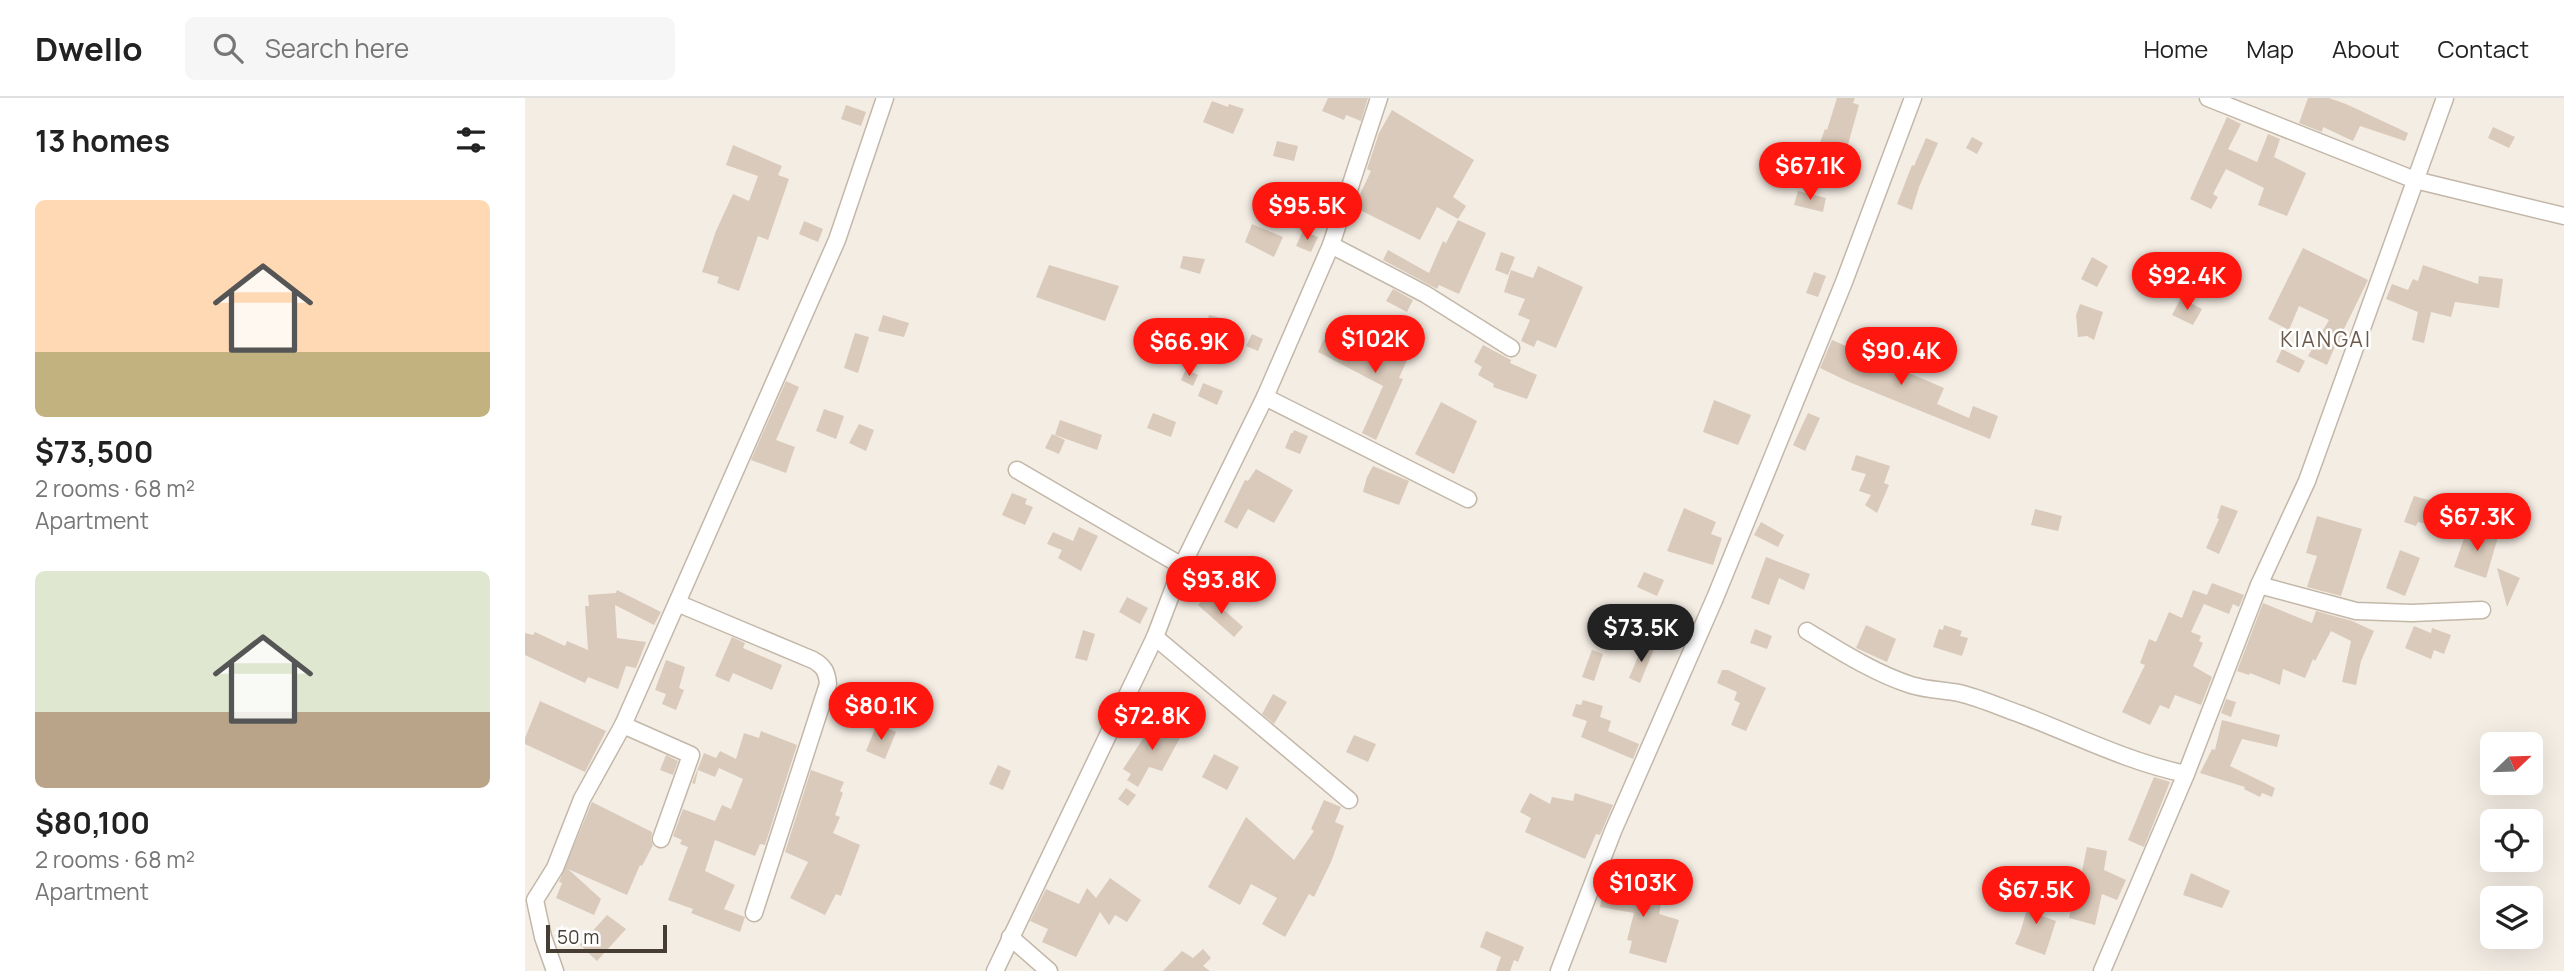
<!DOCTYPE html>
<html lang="en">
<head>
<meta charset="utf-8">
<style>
  :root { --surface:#fff; --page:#f6f6f6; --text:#222; --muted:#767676; --line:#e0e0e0; --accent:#ff170f }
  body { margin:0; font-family:Manrope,sans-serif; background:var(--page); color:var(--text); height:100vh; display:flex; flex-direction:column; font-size:26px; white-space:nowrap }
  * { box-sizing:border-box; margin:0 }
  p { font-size:23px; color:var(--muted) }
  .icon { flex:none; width:38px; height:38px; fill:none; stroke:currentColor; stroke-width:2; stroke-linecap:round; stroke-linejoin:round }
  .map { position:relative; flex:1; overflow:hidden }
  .details { display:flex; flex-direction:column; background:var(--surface); width:525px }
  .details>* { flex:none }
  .needle { width:46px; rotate:67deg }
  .tools { position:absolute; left:1955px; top:634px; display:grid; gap:14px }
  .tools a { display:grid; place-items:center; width:63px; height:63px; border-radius:10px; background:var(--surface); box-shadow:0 7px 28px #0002; font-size:35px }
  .scale { position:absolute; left:21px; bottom:18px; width:121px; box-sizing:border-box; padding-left:7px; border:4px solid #473d33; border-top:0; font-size:19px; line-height:24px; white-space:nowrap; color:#473d33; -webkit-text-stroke:5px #fff; paint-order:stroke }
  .price { position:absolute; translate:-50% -60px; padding:0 16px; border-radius:24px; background:var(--accent); color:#fff; font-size:23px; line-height:46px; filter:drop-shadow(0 2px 4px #0008) }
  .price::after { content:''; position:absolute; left:50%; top:42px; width:21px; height:16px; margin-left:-10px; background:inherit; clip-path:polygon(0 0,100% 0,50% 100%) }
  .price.active { background:#222; color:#fff }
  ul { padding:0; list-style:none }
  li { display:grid; align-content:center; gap:14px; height:371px; padding:0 35px }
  li span { display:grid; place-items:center; height:217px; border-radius:10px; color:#555 }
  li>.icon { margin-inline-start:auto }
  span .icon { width:126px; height:126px; fill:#fffc; stroke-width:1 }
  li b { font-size:30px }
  h2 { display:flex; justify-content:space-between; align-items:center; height:84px; padding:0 35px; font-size:30px }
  header { display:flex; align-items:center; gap:42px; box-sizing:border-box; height:98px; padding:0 35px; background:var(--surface); border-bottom:2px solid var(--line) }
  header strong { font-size:33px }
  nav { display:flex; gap:38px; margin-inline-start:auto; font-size:24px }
  .search { width:490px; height:63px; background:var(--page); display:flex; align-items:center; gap:18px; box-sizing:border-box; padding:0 24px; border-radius:10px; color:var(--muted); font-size:26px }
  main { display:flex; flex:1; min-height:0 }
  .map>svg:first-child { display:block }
  .building { fill:#dacabb }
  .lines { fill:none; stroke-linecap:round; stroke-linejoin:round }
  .street-casing { stroke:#c3b7a8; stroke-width:19 }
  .street { stroke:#fff; stroke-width:16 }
  .labels { text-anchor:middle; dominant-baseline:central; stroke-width:5; stroke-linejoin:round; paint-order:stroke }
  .quarter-label { font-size:21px; letter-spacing:2px; fill:#6b5949; stroke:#fff }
</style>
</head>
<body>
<header>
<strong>Dwello</strong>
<div class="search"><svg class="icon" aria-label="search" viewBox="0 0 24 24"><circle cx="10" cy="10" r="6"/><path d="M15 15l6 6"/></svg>Search here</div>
<nav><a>Home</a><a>Map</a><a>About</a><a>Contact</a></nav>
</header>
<main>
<section class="details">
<h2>13 homes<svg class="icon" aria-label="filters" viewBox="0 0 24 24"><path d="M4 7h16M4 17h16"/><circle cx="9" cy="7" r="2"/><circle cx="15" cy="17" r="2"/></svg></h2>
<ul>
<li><span style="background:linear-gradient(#ffd9b3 70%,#c2b280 0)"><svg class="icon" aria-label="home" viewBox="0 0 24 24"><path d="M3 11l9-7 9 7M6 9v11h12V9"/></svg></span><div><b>$73,500</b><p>2 rooms · 68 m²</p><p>Apartment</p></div></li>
<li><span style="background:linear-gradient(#dfe7d0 65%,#b9a48a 0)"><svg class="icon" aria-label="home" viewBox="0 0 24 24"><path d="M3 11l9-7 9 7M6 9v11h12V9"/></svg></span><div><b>$80,100</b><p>2 rooms · 68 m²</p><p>Apartment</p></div></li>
</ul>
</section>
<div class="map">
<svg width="2039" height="873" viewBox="0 0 2039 873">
  <rect width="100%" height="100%" fill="#f4ede4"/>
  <!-- building -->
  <g class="building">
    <polygon points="803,0 843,0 836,23 821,17 819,22 797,13"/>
    <polygon points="1312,0 1330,0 1328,5 1334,7 1322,50 1316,49 1314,56 1301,52 1303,48 1295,45 1300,31 1302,32"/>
    <polygon points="1783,0 1804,0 1821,6 1883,35 1880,43 1835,28 1828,43 1798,29 1797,34 1774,25"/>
    <polygon points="687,3 703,9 704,6 719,11 708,36 678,24"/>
    <polygon points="321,7 341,14 336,28 316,21"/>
    <polygon points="867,12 949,62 928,99 941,108 933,121 912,109 895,142 829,109 846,73 842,71 854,35"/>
    <polygon points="1702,19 1716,26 1703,51 1732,64 1743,36 1755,41 1749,59 1781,75 1762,118 1733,107 1739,90 1701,71 1688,96 1693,99 1686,111 1665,101"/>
    <polygon points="1968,29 1990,39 1984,50 1963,40"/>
    <polygon points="1447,39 1458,45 1452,56 1441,50"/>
    <polygon points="1401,40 1413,45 1394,89 1387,112 1372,106 1387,67 1389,68"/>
    <polygon points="752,43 773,48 769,63 748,58"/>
    <polygon points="208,47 257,68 253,77 264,81 243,142 233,138 214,193 192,185 194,179 177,174 191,133 208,96 224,103 233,78 201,67"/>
    <polygon points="1273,93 1301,100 1298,114 1269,107"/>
    <polygon points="933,122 961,135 934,196 914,187 912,191 858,162 863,152 904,175 918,143 921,145"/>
    <polygon points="279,123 298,131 293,144 274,136"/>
    <polygon points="727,126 758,139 749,159 720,144"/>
    <polygon points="778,133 793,139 786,154 771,148"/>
    <polygon points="1778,150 1843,182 1817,235 1819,236 1813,247 1811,246 1802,267 1783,258 1804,222 1774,208 1764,232 1743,221"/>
    <polygon points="976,154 990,159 983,177 970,172"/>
    <polygon points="658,158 680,161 675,176 655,170"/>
    <polygon points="1567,159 1583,168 1572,189 1556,181"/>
    <polygon points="524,167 594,188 580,223 511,199"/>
    <polygon points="1677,167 1699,179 1692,190 1671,178"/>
    <polygon points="1898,167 1953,186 1954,178 1978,181 1974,210 1930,204 1926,219 1906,214 1899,245 1887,242 1893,214 1861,201 1867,186 1883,192 1888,181 1893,183"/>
    <polygon points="1013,168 1058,189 1031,250 1012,242 1009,249 996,243 1005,222 993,217 1000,201 979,194 986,172 1008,180"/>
    <polygon points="1289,174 1301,178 1293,199 1281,195"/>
    <polygon points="868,191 888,202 882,214 861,203"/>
    <polygon points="1656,200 1677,211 1668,227 1647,217"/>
    <polygon points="1555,206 1578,214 1569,242 1562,238 1553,239 1551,217"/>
    <polygon points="358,217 384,225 379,239 353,233"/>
    <polygon points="684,217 696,220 689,240 678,236"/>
    <polygon points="330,235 344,239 333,275 319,270"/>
    <polygon points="727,236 738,241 733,253 721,248"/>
    <polygon points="867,238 881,244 879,249 886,253 874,280 878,281 851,342 837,335 858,288 793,254 799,241 847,265 859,239 865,242"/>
    <polygon points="1307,242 1419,290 1412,306 1444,320 1448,308 1473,318 1465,341 1324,284 1295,270"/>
    <polygon points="958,247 986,262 985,265 1012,277 1002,301 968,289 969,286 953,277 957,269 949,264"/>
    <polygon points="1757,251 1780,263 1774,275 1751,264"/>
    <polygon points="661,271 673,277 668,288 656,282"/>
    <polygon points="261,283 274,289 251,342 270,349 261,375 226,362"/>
    <polygon points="678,285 698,293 692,307 673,298"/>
    <polygon points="1189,302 1226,317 1213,347 1178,334"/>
    <polygon points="916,304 952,323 929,376 890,356"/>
    <polygon points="299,311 319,318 311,341 291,333"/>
    <polygon points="628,315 651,324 646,339 622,330"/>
    <polygon points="1283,315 1295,320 1280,353 1268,347"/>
    <polygon points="535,322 577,337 572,352 530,337"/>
    <polygon points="334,326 349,332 341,353 324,345"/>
    <polygon points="769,332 783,338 775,356 760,350 766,335 768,335"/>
    <polygon points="527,336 540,342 534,356 520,350"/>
    <polygon points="1331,357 1365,368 1359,385 1364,387 1352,415 1340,407 1346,397 1334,393 1341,376 1326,372"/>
    <polygon points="848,368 884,383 874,407 838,394 842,379"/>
    <polygon points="731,371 768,392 749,425 723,411 712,431 699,424 720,382 723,383"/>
    <polygon points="487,395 502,401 500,406 508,409 500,427 477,417"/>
    <polygon points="1889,398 1914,405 1908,428 1893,424 1891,428 1879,424"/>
    <polygon points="1696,407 1713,413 1694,456 1681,450 1694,421 1692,420"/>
    <polygon points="1159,410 1191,424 1186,436 1197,440 1188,467 1142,453"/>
    <polygon points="1510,411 1537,418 1533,433 1506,427"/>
    <polygon points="1792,418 1837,431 1816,498 1782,489 1792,458 1781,455"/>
    <polygon points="1236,424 1259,437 1253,449 1229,437"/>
    <polygon points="554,429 573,438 556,473 533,460 537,452 522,446 528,434 548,443"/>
    <polygon points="1942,432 1957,437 1959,433 1973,439 1961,480 1929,469"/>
    <polygon points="1875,452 1895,460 1880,498 1861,490"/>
    <polygon points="1241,459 1285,476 1279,492 1254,480 1244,507 1226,500"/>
    <polygon points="1972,470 1995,480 1982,509"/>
    <polygon points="1119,474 1139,482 1132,498 1112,489"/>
    <polygon points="1687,485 1719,497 1714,509 1708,506 1704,516 1679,506 1666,534 1676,538 1674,543 1678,545 1668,568 1687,579 1676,607 1650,597 1644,611 1635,607 1625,627 1597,614 1620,567 1615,565 1624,541 1631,544 1644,514 1657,520 1668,492 1682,497"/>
    <polygon points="92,492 136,514 129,527 90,507 92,540 121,544 111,570 101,568 93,591 63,579 60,585 0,557 0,535 8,537 10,534 40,548 42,543 63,552 60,508 64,508 63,497 91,495"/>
    <polygon points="682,497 718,529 709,539 673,507"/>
    <polygon points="602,499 623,510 615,526 594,514"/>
    <polygon points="1738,505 1787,525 1791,513 1827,523 1849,533 1836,563 1831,587 1817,584 1826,543 1806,533 1790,563 1788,561 1780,580 1758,571 1755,587 1725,575 1724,577 1712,573"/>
    <polygon points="1341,527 1371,541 1362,564 1331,550"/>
    <polygon points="1419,527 1437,533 1435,538 1443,540 1437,558 1408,549 1414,531 1418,532"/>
    <polygon points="1889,528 1906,535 1907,530 1926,537 1919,556 1909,552 1906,561 1880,550"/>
    <polygon points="1230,531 1247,538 1242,551 1225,545"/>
    <polygon points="558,532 570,536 562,563 550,560"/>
    <polygon points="207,539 220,545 218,550 257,567 247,592 208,575 204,584 190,578"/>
    <polygon points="1118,547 1129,551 1115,585 1104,580"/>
    <polygon points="1067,552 1078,556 1069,583 1057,579"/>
    <polygon points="141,562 160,569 154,590 159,592 151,612 137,606 141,596 130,592"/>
    <polygon points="1197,572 1203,572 1241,590 1221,633 1206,627 1215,605 1209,602 1212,594 1192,585"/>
    <polygon points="314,586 333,592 335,586 356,594 344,626 325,619 326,615 307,607"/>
    <polygon points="748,596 762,604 749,626 737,616"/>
    <polygon points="1701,601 1711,604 1706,619 1696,615"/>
    <polygon points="1058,602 1078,608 1075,619 1086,623 1083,633 1114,646 1108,661 1056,639 1062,623 1047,618 1051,606 1056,607"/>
    <polygon points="15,603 81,633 60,674 0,646 0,640"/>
    <polygon points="631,621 657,636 637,673 624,669 613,689 602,682 606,676 598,671"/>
    <polygon points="1697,622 1755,637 1752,649 1717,641 1705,668 1750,690 1747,699 1737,695 1735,699 1719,691 1720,689 1675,675 1687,651 1690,652"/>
    <polygon points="352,626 371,634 360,661 341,653"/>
    <polygon points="236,633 272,647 240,747 235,746 230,758 190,742 180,773 210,787 199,811 220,819 215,834 166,815 168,811 143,802 163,749 155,746 157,742 148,738 158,711 190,723 197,707 206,711 218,681 194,670 190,679 173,672 170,686 167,685 179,655 191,660 195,653 211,661 219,635 234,640"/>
    <polygon points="829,637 851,646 843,664 821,654"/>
    <polygon points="689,656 714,669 702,692 677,679"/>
    <polygon points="141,657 153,663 148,677 135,672"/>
    <polygon points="473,667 486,673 478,692 464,686"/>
    <polygon points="286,672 319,684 315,693 318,695 310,717 315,719 308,735 335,747 316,798 311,796 300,817 265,800 283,764 260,754"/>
    <polygon points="1629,679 1645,684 1619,749 1603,742"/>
    <polygon points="601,690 611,697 603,708 593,701"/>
    <polygon points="1005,695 1025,706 1027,699 1048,703 1050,695 1088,707 1075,737 1071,736 1060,761 1000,734 1006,720 995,714"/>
    <polygon points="799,702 816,709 810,724 819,728 806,764 789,799 784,796 760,839 737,826 752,800 726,786 715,807 683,789 721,719 769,762 789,733 786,731"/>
    <polygon points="67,704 127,734 126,742 128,747 117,768 115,767 102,797 43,771 76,801 69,817 31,800 37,785 34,784"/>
    <polygon points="1562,749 1582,753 1579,772 1601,782 1592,802 1577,796 1570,827 1544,820 1550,796 1552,797"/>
    <polygon points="1666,775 1705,793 1697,810 1658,797"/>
    <polygon points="585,780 616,802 602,824 590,817 584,827 575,814 551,859 517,844 523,831 505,823 521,791 554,806 562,790 571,800"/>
    <polygon points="1080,782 1139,793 1134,816 1154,822 1141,865 1104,855 1107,843 1102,842 1109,815 1075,809"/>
    <polygon points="1508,791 1520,794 1514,817 1531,823 1520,857 1490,846 1495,835"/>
    <polygon points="82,817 101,831 72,863 55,847"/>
    <polygon points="961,833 999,849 993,864 989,862 985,873 971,873 976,859 955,849"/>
    <polygon points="678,851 686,860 678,868 685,873 638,873 657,853 668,860"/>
  </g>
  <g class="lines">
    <defs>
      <g id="street">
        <polyline points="1683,0 1890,82 2039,118"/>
        <polyline points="806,147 900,196 986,250"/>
        <polyline points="740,299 943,401"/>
        <polyline points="492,372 657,468"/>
        <polyline points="1734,487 1831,513 1887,515 1957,512"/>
        <path d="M152 505 288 562C299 568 302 574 303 586L229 815"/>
        <path d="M1282 533C1315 553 1349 575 1386 587 1402 592 1419 592 1434 595 1455 600 1475 609 1495 616 1550 637 1603 664 1661 676"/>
        <polyline points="630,539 824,702"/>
        <polyline points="98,627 166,657 136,741"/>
        <polyline points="485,839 524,873"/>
        <polyline points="30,873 18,839 10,802 30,770 57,701 98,627 312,142 360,0"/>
        <polyline points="470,873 630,539 657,468 740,299 806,147 854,0"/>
        <polyline points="1034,873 1088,733 1190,500 1319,184 1388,0"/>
        <polyline points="1577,873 1661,676 1734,487 1782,383 1920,0"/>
      </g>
    </defs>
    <!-- street casing -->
    <use href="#street" class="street-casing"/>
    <!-- street -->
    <use href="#street" class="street"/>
  </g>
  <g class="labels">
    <!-- quarter labels -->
    <g class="quarter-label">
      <text x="1801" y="241">KIANGAI</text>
    </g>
  </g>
</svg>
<div class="tools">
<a><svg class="needle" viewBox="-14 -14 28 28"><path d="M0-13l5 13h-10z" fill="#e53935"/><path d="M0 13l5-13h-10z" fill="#767676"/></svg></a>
<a><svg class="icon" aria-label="locate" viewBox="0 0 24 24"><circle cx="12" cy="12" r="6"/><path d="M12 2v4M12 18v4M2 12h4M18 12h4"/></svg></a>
<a><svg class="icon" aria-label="layers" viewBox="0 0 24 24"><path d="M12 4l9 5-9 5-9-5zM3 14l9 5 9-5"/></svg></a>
</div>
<div class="scale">50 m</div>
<b class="price" style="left:1285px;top:104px">$67.1K</b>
<b class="price" style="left:782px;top:144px">$95.5K</b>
<b class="price" style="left:1662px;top:214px">$92.4K</b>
<b class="price" style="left:850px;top:277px">$102K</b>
<b class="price" style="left:664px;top:280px">$66.9K</b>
<b class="price" style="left:1376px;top:289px">$90.4K</b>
<b class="price" style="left:1952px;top:455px">$67.3K</b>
<b class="price" style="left:696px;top:518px">$93.8K</b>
<b class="price active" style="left:1116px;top:566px">$73.5K</b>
<b class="price" style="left:356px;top:644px">$80.1K</b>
<b class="price" style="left:627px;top:654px">$72.8K</b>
<b class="price" style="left:1118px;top:821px">$103K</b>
<b class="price" style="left:1511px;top:828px">$67.5K</b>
</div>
</main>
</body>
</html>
